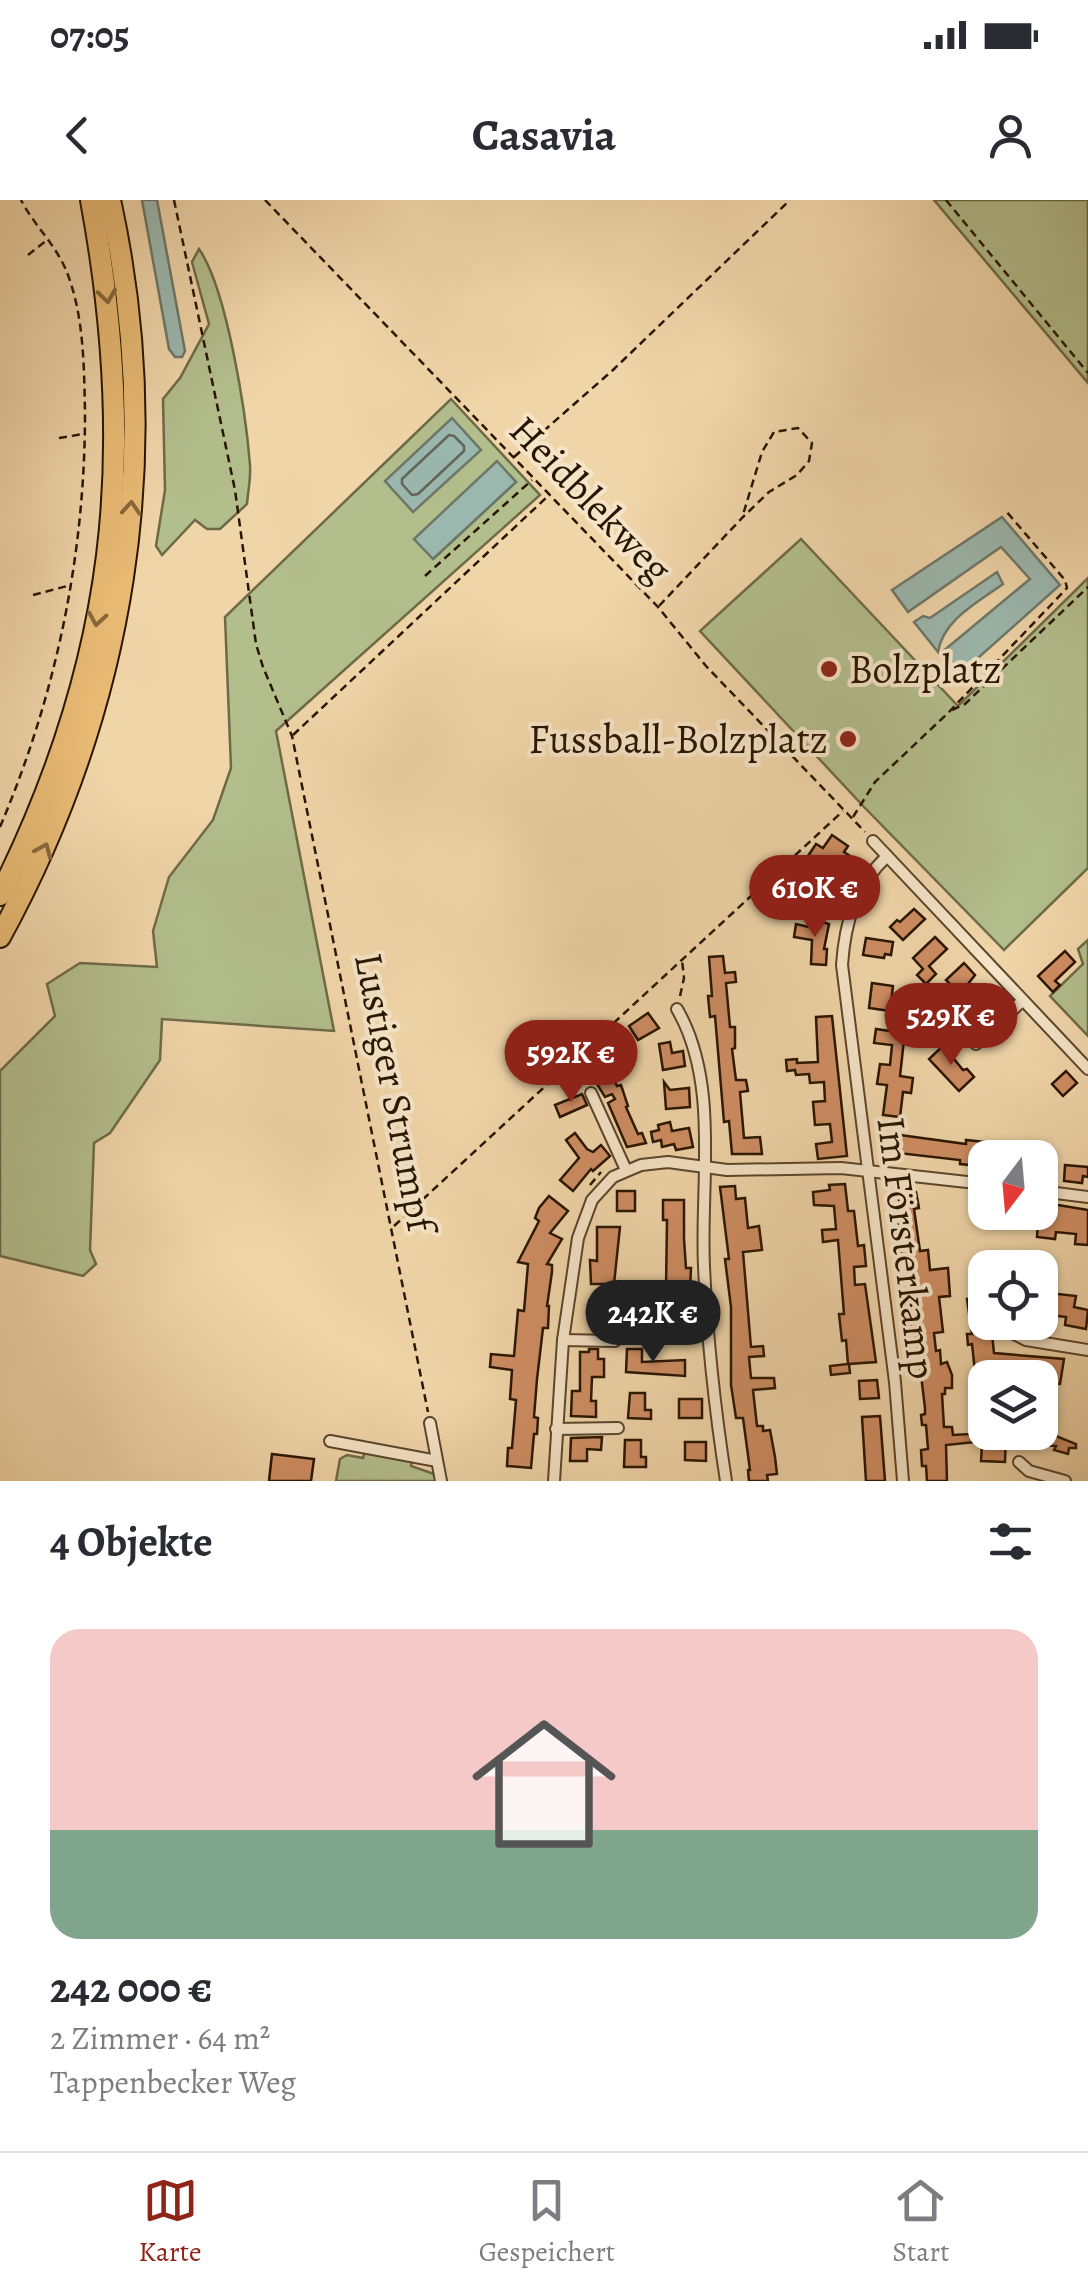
<!DOCTYPE html>
<html lang="de">
<head>
<meta charset="utf-8">
<style>
  :root { --surface:#fff; --page:#f2f2f3; --text:#2b2b33; --muted:#7c7c81; --line:#e1e1e2; --accent:#8f2418 }
  body { margin:0; font-family:Alegreya,serif; background:var(--page); color:var(--text); height:100vh; display:flex; flex-direction:column; font-size:38px; white-space:nowrap }
  * { box-sizing:border-box; margin:0 }
  p { font-size:32px; color:var(--muted) }
  .icon { flex:none; width:55px; height:55px; fill:none; stroke:currentColor; stroke-width:2; stroke-linecap:round; stroke-linejoin:round }
  .map { position:relative; height:1281px; overflow:hidden }
  .details { display:flex; flex-direction:column; background:var(--surface); flex:1 }
  .details>* { flex:none }
  .needle { width:65px; rotate:196deg }
  .fabs { position:absolute; left:968px; top:940px; display:grid; gap:20px }
  .fabs a { display:grid; place-items:center; width:90px; height:90px; border-radius:20px; background:var(--surface); box-shadow:0 2px 8px #0004; font-size:50px }
  .price { position:absolute; translate:-50% -85px; padding:0 22px; border-radius:35px; background:var(--accent); color:#fff; font-size:32px; line-height:65px; filter:drop-shadow(0 2px 5px #0008) }
  .price::after { content:''; position:absolute; left:50%; top:60px; width:30px; height:22px; margin-left:-15px; background:inherit; clip-path:polygon(0 0,100% 0,50% 100%) }
  .price.selected { background:#222; color:#fff }
  ul { padding:0; list-style:none }
  li { display:grid; align-content:center; gap:20px; height:530px; padding:0 50px }
  li span { display:grid; place-items:center; height:310px; border-radius:30px; color:#555 }
  li>.icon { margin-inline-start:auto }
  span .icon { width:180px; height:180px; fill:#fffc; stroke-width:1 }
  li b { font-size:42px }
  h2 { display:flex; justify-content:space-between; align-items:center; height:120px; padding:0 50px; font-size:42px }
  .status { display:flex; justify-content:space-between; align-items:center; height:70px; padding:0 50px; background:var(--surface); direction:ltr }
  .status svg { height:28px; fill:currentColor }
  header { display:flex; justify-content:space-between; align-items:center; height:130px; padding:0 50px; background:var(--surface); font-size:45px; font-weight:600 }
  .tab-bar { display:flex; justify-content:space-around; align-items:center; height:140px; border-top:2px solid var(--line); background:var(--surface); font-size:28px; color:var(--muted) }
  .tab-bar a { display:grid; justify-items:center; gap:5px }
  .tab-bar .selected { color:var(--accent) }
  .map>svg:first-child { display:block }
  .green { fill:#b3be8d; stroke:#6e6a47; stroke-width:2.5; fill-rule:evenodd }
  .water { fill:#9bb8af; stroke:#6d7769; stroke-width:2.5 }
  .lines { fill:none; stroke-linecap:round; stroke-linejoin:round }
  .shore { stroke:#626658; stroke-width:2.5 }
  .building { fill:#cf8d63; stroke:#291501; stroke-width:2.5 }
  .minor-casing { stroke:#5b452b; stroke-width:14 }
  .motorway-casing { stroke:#291501; stroke-width:24 }
  .path { stroke:#291501; stroke-width:2.5; stroke-dasharray:8 5; stroke-linecap:butt }
  .minor { stroke:#f5e4c7; stroke-width:10 }
  .motorway { stroke:#e8ba74; stroke-width:20 }
  .oneway { stroke:#88683a }
  .poi-dot { fill:#8f2418; stroke:#f5e4c7; stroke-width:4 }
  .labels { text-anchor:middle; dominant-baseline:central; stroke-width:8; stroke-linejoin:round; paint-order:stroke }
  .street-label { font-size:40px; fill:#291501; stroke:#f5e4c7 }
  .poi-label { font-size:40px; fill:#291501; stroke:#f5e4c7; text-anchor:start }
</style>
</head>
<body>
<div class="status"><b>07:05</b><svg viewBox="0 0 49 12"><path d="M0 12V9h3v3zM5 12V6h3v6zM10 12V3h3v9zM15 12V0h3v12zM26 1h20v11H26zM47 4h2v5h-2z"/></svg></div>
<header><svg class="icon" aria-label="back" viewBox="0 0 24 24"><path d="M15 5l-7 7 7 7"/></svg>Casavia<svg class="icon" aria-label="person" viewBox="0 0 24 24"><circle cx="12" cy="8" r="4"/><path d="M4 21q1-7 8-7t8 7"/></svg></header>
<div class="map">
<svg width="1088" height="1281" viewBox="0 0 1088 1281">
  <rect width="100%" height="100%" fill="#f0d5a9"/>
  <filter id="stains"><feTurbulence type="fractalNoise" baseFrequency=".002" numOctaves="4"/><feColorMatrix values="0 0 0 0 .2 0 0 0 0 .09 0 0 0 0 .02 0 0 0 .5 -.17"/></filter>
  <radialGradient id="worn" r=".72"><stop offset=".6" stop-color="#630" stop-opacity="0"/><stop offset="1" stop-color="#630" stop-opacity=".3"/></radialGradient>
  <!-- green -->
  <g class="green">
    <polygon points="934,0 1088,0 1088,183"/>
    <path d="M199 49C227 89 246 214 250 265 251 278 248 291 247 304L220 329H207L195 320 162 355 156 346 165 290 163 199 180 178 209 124 192 62Z"/>
    <path d="M451 199 540 295 276 531 334 831 162 819 160 860 110 933 94 943 90 1050 96 1064 83 1076 0 1056V871L55 816 47 784 80 763 157 767 153 731 169 677 213 620 231 568 225 417ZM497 262 516 282 433 359Z"/>
    <polygon points="801,339 958,506 1088,378 1088,668 1004,750 864,607 700,431"/>
    <polygon points="1088,740 1088,836 1050,796 1083,764 1078,749"/>
    <polygon points="365,1250 412,1259 411,1266 437,1275 438,1281 336,1281 340,1259 347,1255 363,1258"/>
  </g>
  <!-- water -->
  <g class="water">
    <polygon points="142,0 157,0 185,151 182,157 175,157 169,149"/>
    <polygon points="452,218 481,250 413,312 385,281"/>
    <polygon points="497,261 516,282 433,359 414,339"/>
    <polygon points="1002,317 1060,385 960,474 941,453 1030,379 1001,347 908,412 892,390"/>
    <path d="M997 372 1003 384C978 402 943 420 938 452L914 422 923 416 930 418Z"/>
  </g>
  <g class="lines">
    <!-- shore -->
    <polygon class="shore" points="449,235 454,236 464,246 464,251 418,294 412,295 402,284 402,279"/>
  </g>
  <!-- building -->
  <g class="building">
    <polygon points="832,635 848,646 844,652 853,658 844,670 822,657 816,666 806,659 816,644 823,648"/>
    <polygon points="914,709 925,719 903,740 890,727 897,720 900,722"/>
    <polygon points="811,718 829,724 824,749 827,749 826,765 811,764 812,740 794,737 796,724 809,727"/>
    <polygon points="935,737 947,749 929,766 936,774 926,784 917,775 923,769 913,758"/>
    <polygon points="866,738 893,742 891,755 885,754 884,758 863,755"/>
    <polygon points="1065,751 1075,762 1055,781 1060,785 1053,792 1038,776"/>
    <polygon points="723,756 725,773 735,772 736,782 726,783 730,827 735,827 735,848 732,849 736,880 746,880 748,891 740,892 744,938 760,937 762,954 732,954 729,921 724,922 715,816 710,817 708,796 712,796 709,757"/>
    <polygon points="964,763 975,775 960,794 946,780"/>
    <polygon points="872,783 893,786 890,811 869,808"/>
    <polygon points="952,810 964,824 947,840 935,827"/>
    <polygon points="648,813 659,828 638,840 629,826"/>
    <polygon points="832,816 847,956 818,959 816,944 832,942 830,924 815,925 813,902 825,901 824,882 810,883 809,874 796,875 795,870 787,871 786,860 797,859 797,863 818,862 816,817"/>
    <polygon points="891,821 906,822 900,876 913,878 911,893 903,892 900,917 883,915 887,885 877,884 880,864 890,865 892,845 874,843 876,829 890,831"/>
    <polygon points="670,842 672,853 683,851 685,866 663,870 659,844"/>
    <polygon points="946,843 953,850 950,854 963,870 967,869 974,877 959,891 929,859"/>
    <polygon points="602,856 617,886 621,885 628,906 626,907 638,934 642,933 646,943 627,947 608,903 615,899 612,894 605,897 589,871 581,875 577,866 584,859 586,864"/>
    <polygon points="1066,871 1077,883 1063,896 1052,884"/>
    <polygon points="664,882 670,890 689,888 690,907 666,909"/>
    <polygon points="582,894 587,905 560,917 555,905"/>
    <polygon points="670,922 672,931 689,928 693,947 676,950 674,944 662,947 661,940 653,942 651,932 659,930 658,925"/>
    <polygon points="575,933 587,949 593,952 601,945 610,956 593,971 591,969 573,991 560,980 579,958 566,940"/>
    <polygon points="900,935 966,944 966,940 1013,945 1011,958 980,958 979,966 960,964 960,960 898,953"/>
    <polygon points="1065,965 1088,967 1088,977 1083,976 1082,983 1064,981"/>
    <polygon points="845,984 848,1011 854,1011 858,1046 864,1045 866,1066 854,1067 855,1085 865,1084 876,1162 849,1164 850,1173 831,1175 830,1166 848,1164 846,1140 842,1141 839,1114 844,1114 838,1040 823,1042 822,1030 836,1029 834,1006 814,1005 813,992 830,990 829,985"/>
    <polygon points="735,986 736,999 745,998 748,1028 759,1026 762,1050 743,1052 751,1147 763,1146 764,1156 749,1157 751,1178 774,1178 775,1188 753,1190 757,1226 763,1226 763,1231 770,1230 775,1257 777,1274 767,1275 768,1281 749,1281 748,1270 750,1270 743,1218 736,1218 731,1185 731,1107 725,1059 729,1059 720,987"/>
    <rect x="617" y="991" width="18" height="20"/>
    <polygon points="916,992 919,1008 914,1009 920,1051 928,1050 930,1070 948,1068 950,1096 939,1097 943,1132 934,1133 936,1151 940,1150 941,1164 947,1162 952,1175 952,1188 945,1188 945,1194 942,1194 944,1227 952,1227 953,1235 1006,1232 1005,1262 981,1261 982,1245 975,1242 946,1245 947,1281 927,1281 926,1266 922,1266 921,1250 928,1249 926,1225 922,1225 921,1215 925,1214 925,1208 916,1134 910,1125 909,1115 912,1115 908,1068 902,1069 899,1024 904,1023 898,995"/>
    <polygon points="549,996 568,1011 550,1033 562,1039 547,1064 552,1065 552,1072 547,1106 549,1106 548,1128 543,1128 537,1179 534,1217 538,1218 537,1234 534,1234 531,1268 507,1266 508,1248 512,1248 516,1200 510,1199 512,1170 490,1167 491,1154 514,1156 518,1110 524,1111 528,1064 518,1062 539,1021 535,1018 539,1008"/>
    <polygon points="663,1000 684,1000 684,1039 686,1068 691,1068 690,1089 666,1088 667,1020 663,1020"/>
    <polygon points="1052,1004 1088,1010 1088,1045 1075,1044 1076,1034 1056,1032 1055,1039 1037,1037 1038,1022 1013,1019 1013,1012 1051,1012"/>
    <polygon points="597,1027 620,1027 614,1084 591,1084 590,1060 597,1061"/>
    <polygon points="1040,1092 1076,1096 1074,1107 1088,1110 1086,1129 1065,1125 1066,1117 1043,1114 1040,1112"/>
    <polygon points="977,1097 978,1101 985,1100 985,1124 991,1124 994,1153 1064,1159 1060,1184 1049,1183 1046,1206 1040,1206 1040,1178 1003,1178 1004,1169 975,1172 972,1144 968,1145 967,1134 972,1134 967,1099"/>
    <rect x="624" y="1109" width="18" height="19"/>
    <polygon points="664,1113 680,1113 682,1135 663,1135"/>
    <polygon points="589,1149 598,1149 598,1159 604,1159 604,1177 592,1177 591,1201 596,1201 596,1217 571,1216 572,1191 580,1191 580,1152 589,1152"/>
    <polygon points="627,1149 642,1149 642,1162 685,1160 685,1176 626,1172"/>
    <polygon points="877,1180 879,1198 860,1199 859,1181"/>
    <polygon points="630,1193 645,1193 645,1210 651,1210 651,1219 628,1218"/>
    <rect x="679" y="1199" width="23" height="19"/>
    <polygon points="880,1216 885,1281 866,1281 862,1217"/>
    <polygon points="1027,1232 1046,1232 1076,1244 1076,1248 1069,1248 1068,1254 1054,1250 1056,1246 1026,1244"/>
    <polygon points="602,1237 601,1250 587,1249 587,1261 570,1261 571,1238"/>
    <polygon points="625,1240 641,1240 641,1257 646,1257 646,1267 624,1267"/>
    <polygon points="685,1242 706,1242 706,1261 685,1260"/>
    <polygon points="272,1254 314,1259 311,1281 269,1281"/>
  </g>
  <g class="lines">
    <defs>
      <g id="minor">
        <polyline points="873,641 1088,869"/>
        <path d="M887 656C855 687 845 722 842 765L895 1182 903 1281"/>
        <path d="M677 809C720 883 700 984 704 1066 707 1138 715 1210 726 1281"/>
        <polyline points="976,844 1022,801"/>
        <polyline points="591,893 626,970"/>
        <polyline points="1040,991 1088,997"/>
        <polyline points="1012,1133 1026,1140 1088,1150"/>
        <polyline points="563,1140 615,1141"/>
        <polyline points="430,1223 441,1281"/>
        <polyline points="556,1229 618,1228"/>
        <polyline points="330,1241 437,1261"/>
        <polyline points="1019,1262 1029,1271 1065,1281"/>
        <polyline points="554,1281 563,1140 578,1038 592,1000 613,977 641,965 668,962 727,970 841,968 985,984"/>
      </g>
      <g id="motorway">
        <path d="M0 695C117 462 138 255 91 0"/>
        <path d="M0 737C125 508 166 255 110 0"/>
      </g>
    </defs>
    <!-- minor casing -->
    <use href="#minor" class="minor-casing"/>
    <!-- motorway casing -->
    <use href="#motorway" class="motorway-casing"/>
    <!-- path -->
    <g class="path">
      <polyline points="174,0 235,290 256,444 263,467 292,536 428,1212"/>
      <polyline points="265,0 658,407 706,466 865,632"/>
      <polyline points="946,0 1088,173"/>
      <polyline points="28,55 47,40"/>
      <polyline points="59,238 83,234"/>
      <polyline points="514,257 613,170 790,0"/>
      <polyline points="425,376 532,280"/>
      <polyline points="33,395 71,385"/>
      <polyline points="659,406 742,318 769,292 797,275 809,261 812,243 798,228 774,232 762,252 742,318"/>
      <polyline points="952,510 965,504 1088,387"/>
      <polyline points="293,535 547,297"/>
      <polyline points="853,617 875,582 949,512 1067,388 1065,380 1006,311"/>
      <path d="M0 627C56 495 85 356 85 213 84 166 84 114 66 70 55 44 34 25 21 0"/>
      <polyline points="680,796 684,778 682,760"/>
      <polyline points="590,985 601,972"/>
      <polyline points="394,1026 843,611"/>
    </g>
    <!-- minor -->
    <use href="#minor" class="minor"/>
    <!-- motorway -->
    <use href="#motorway" class="motorway"/>
  </g>
  <!-- one-way arrows -->
  <defs><path id="oneway-chevron" d="M-2-3.5L2.5 0L-2 3.5" fill="none" stroke-width="1.6" stroke-linecap="round" stroke-linejoin="round" transform="scale(2.5)"/></defs>
  <g class="oneway">
    <use href="#oneway-chevron" transform="translate(107 96) rotate(82)"/>
    <use href="#oneway-chevron" transform="translate(131 308) rotate(-86)"/>
    <use href="#oneway-chevron" transform="translate(97 419) rotate(100)"/>
    <use href="#oneway-chevron" transform="translate(44 650) rotate(-67)"/>
  </g>
  <!-- markers -->
  <g class="poi-dot">
    <circle cx="829" cy="469" r="10"/>
    <circle cx="848" cy="539" r="10"/>
  </g>
  <g class="labels">
    <!-- street labels -->
    <g class="street-label">
      <text transform="translate(591 299) rotate(46)">Heidblekweg</text>
      <text transform="translate(395 892) rotate(79)">Lustiger Strumpf</text>
      <text transform="translate(907 1048) rotate(83)">Im Försterkamp</text>
    </g>
    <!-- poi labels -->
    <g class="poi-label">
      <text x="849" y="469">Bolzplatz</text>
      <text x="828" y="539" text-anchor="end">Fussball-Bolzplatz</text>
    </g>
  </g>
  <rect width="100%" height="100%" filter="url(#stains)"/>
  <rect width="100%" height="100%" fill="url(#worn)"/>
</svg>
<div class="fabs">
<a><svg class="needle" viewBox="-14 -14 28 28"><path d="M0-13l5 13h-10z" fill="#e53935"/><path d="M0 13l5-13h-10z" fill="#7c7c81"/></svg></a>
<a><svg class="icon" aria-label="locate" viewBox="0 0 24 24"><circle cx="12" cy="12" r="6"/><path d="M12 2v4M12 18v4M2 12h4M18 12h4"/></svg></a>
<a><svg class="icon" aria-label="layers" viewBox="0 0 24 24"><path d="M12 4l9 5-9 5-9-5zM3 14l9 5 9-5"/></svg></a>
</div>
<b class="price" style="left:815px;top:740px">610K €</b>
<b class="price" style="left:951px;top:868px">529K €</b>
<b class="price" style="left:571px;top:905px">592K €</b>
<b class="price selected" style="left:653px;top:1165px">242K €</b>
</div>
<section class="details">
<h2>4 Objekte<svg class="icon" aria-label="filters" viewBox="0 0 24 24"><path d="M4 7h16M4 17h16"/><circle cx="9" cy="7" r="2"/><circle cx="15" cy="17" r="2"/></svg></h2>
<ul>
<li><span style="background:linear-gradient(#f6c9c9 65%,#7fa58c 0)"><svg class="icon" aria-label="home" viewBox="0 0 24 24"><path d="M3 11l9-7 9 7M6 9v11h12V9"/></svg></span><div><b>242 000 €</b><p>2 Zimmer · 64 m²</p><p>Tappenbecker Weg</p></div></li>
</ul>
</section>
<nav class="tab-bar">
<a class="selected"><svg class="icon" aria-label="map" viewBox="0 0 24 24"><path d="M3 6l6-2 6 2 6-2v14l-6 2-6-2-6 2zM9 4v14M15 6v14"/></svg>Karte</a>
<a><svg class="icon" aria-label="saved" viewBox="0 0 24 24"><path d="M7 4h10v16l-5-4-5 4z"/></svg>Gespeichert</a>
<a><svg class="icon" aria-label="home" viewBox="0 0 24 24"><path d="M3 11l9-7 9 7M6 9v11h12V9"/></svg>Start</a>
</nav>
</body>
</html>
